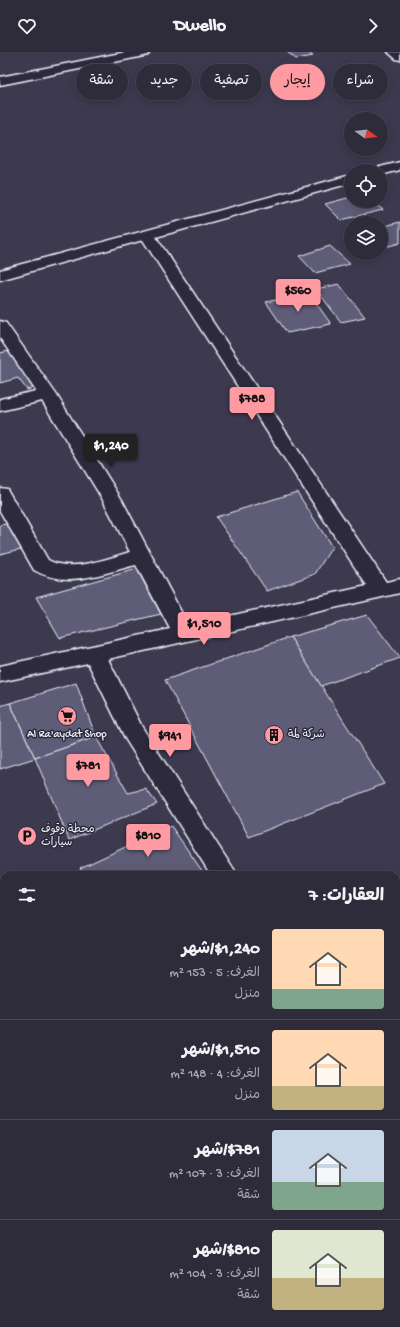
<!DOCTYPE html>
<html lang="ar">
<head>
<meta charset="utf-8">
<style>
  :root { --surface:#2e2b3b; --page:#3a3746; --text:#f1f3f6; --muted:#a7a7af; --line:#494755; --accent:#ff9aa2 }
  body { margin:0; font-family:"Gochi Hand","Playpen Sans Arabic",sans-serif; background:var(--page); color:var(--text); direction:rtl; height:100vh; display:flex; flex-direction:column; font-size:15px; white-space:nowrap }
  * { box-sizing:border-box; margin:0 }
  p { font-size:13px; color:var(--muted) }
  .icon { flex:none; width:22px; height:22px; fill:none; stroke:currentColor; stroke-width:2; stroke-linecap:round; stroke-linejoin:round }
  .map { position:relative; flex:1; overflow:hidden; direction:ltr }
  .panel { position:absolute; left:0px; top:819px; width:400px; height:456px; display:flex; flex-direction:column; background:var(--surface); border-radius:12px 12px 0 0; box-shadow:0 2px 10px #0003,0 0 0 1px var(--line); direction:rtl }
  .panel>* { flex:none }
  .top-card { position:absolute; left:12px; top:12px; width:376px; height:36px; direction:rtl; display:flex; gap:8px }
  .needle { width:26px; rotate:104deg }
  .buttons { position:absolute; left:344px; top:60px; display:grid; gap:8px }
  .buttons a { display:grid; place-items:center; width:44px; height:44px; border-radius:50%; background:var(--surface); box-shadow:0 2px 10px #0003,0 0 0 1px var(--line); font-size:20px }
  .price { position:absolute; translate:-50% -34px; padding:0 9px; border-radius:4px; background:var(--accent); color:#111; font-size:13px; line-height:26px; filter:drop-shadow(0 1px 2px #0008) }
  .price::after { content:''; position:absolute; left:50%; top:24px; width:12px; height:9px; margin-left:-6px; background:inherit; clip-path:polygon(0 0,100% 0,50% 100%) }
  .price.on { background:#222; color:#fff }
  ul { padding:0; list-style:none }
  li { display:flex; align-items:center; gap:12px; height:100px; padding:0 16px }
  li+li { border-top:1px solid var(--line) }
  li span { display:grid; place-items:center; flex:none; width:112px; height:80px; border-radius:4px; color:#555 }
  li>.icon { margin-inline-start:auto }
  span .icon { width:48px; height:48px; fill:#fffc; stroke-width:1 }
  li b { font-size:17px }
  h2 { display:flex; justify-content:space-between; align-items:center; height:48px; padding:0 16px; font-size:17px }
  .pill { padding:0 14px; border-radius:18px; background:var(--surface); box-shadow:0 2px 10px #0003,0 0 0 1px var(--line); font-size:14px; line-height:36px }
  .pill.on { background:var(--accent); color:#111 }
  header { display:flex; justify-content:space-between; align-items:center; height:52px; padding:0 16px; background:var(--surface); font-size:18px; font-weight:700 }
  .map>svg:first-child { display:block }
  .building { fill:#5f5b78; stroke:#e8f1f8 }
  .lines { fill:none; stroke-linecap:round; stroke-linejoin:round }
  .minor-casing { stroke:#e8f1f8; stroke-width:3 }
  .minor { fill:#2f2a3d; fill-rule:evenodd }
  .labels { text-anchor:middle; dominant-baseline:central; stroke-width:3; stroke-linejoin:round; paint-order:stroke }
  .poi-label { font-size:11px; fill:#e8f1f8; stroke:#2f2a3d; text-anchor:start }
</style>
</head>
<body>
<header><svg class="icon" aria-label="forward" viewBox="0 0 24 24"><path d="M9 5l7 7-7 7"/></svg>Dwello<svg class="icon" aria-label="heart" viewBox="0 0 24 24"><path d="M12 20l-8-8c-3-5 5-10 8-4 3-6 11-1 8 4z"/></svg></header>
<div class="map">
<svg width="400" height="1275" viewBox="0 0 400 1275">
  <rect width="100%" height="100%" fill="#3d394f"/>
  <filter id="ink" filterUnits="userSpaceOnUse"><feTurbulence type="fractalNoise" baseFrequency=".025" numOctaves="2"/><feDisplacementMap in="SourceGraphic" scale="8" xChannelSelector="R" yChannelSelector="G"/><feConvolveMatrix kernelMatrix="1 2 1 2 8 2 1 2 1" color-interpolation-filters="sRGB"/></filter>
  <g filter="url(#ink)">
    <!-- building -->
    <g class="building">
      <polygon points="287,0 308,0 313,4 296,7"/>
      <polygon points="351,145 351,149 373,149 383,158 341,168 325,152"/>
      <polygon points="400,170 400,191 381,196 381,175"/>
      <polygon points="330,194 350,212 315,221 299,204"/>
      <polygon points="339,232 365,265 341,270 316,237"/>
      <polygon points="309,241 331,272 287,281 266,250"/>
      <polygon points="13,298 39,334 27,338 18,326 0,331 0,301"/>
      <polygon points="297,440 332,495 315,522 267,539 216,465"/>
      <polygon points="12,471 25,496 0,502 0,473"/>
      <polygon points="137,517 161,562 60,586 36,545"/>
      <polygon points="367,563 400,606 321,634 290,585"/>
      <polygon points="290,585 384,732 249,785 165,628"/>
      <polygon points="76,631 96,685 35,706 10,651"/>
      <polygon points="10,651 35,706 0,717 0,654"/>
      <polygon points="96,685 128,741 146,737 157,752 69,788 35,706"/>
      <polygon points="171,774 205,823 85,823 80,816"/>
    </g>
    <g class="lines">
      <defs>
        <g id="minor">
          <polygon points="126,0 150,0 148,3 144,4 0,33 0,25"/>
          <polygon points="388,0 400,0 400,8 396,7"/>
          <polygon points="400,110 400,118 381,123 381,119 374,119 376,116"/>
          <path d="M351 123V131L156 185 386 530 400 527V541L108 607 142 675 237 823H211L126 688 88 611 0 630V614L170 577 136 513C102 521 67 537 34 518L0 459V436L7 437 48 508C71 521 105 507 130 500L103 448 42 349 0 359V347L36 339 0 286V269L6 271 56 342 122 448 188 573 367 534 143 188 0 228V218Z"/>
          <polygon points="396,1059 400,1060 400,1093 396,1092"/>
        </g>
      </defs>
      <!-- minor casing -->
      <use href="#minor" class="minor-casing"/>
      <!-- minor -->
      <use href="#minor" class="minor"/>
    </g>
  </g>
  <!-- icons -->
  <defs>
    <symbol id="supermarket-disc" viewBox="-11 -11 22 22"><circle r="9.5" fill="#ff9aa2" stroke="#2f2a3d"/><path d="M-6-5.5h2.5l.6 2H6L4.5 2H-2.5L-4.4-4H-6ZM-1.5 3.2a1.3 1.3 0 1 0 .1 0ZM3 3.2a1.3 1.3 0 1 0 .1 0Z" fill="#111"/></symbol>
    <symbol id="building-disc" viewBox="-11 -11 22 22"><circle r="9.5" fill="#ff9aa2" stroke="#2f2a3d"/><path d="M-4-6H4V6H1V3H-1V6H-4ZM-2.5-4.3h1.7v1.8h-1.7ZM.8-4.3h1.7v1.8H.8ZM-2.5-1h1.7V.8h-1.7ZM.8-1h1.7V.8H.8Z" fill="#111"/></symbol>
    <symbol id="parking-disc" viewBox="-11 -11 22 22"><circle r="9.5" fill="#ff9aa2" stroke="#2f2a3d"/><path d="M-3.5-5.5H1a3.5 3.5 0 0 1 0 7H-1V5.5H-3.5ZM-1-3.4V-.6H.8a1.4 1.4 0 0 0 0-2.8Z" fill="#111"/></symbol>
  </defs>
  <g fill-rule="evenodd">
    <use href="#supermarket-disc" x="56" y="653" width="22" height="22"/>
    <use href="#building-disc" x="263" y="672" width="22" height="22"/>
    <use href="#parking-disc" x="16" y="773" width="22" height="22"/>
  </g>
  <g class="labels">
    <!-- poi labels -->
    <g class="poi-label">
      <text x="67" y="683" text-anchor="middle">Al Ra'aydat Shop</text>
      <text x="288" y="683">شركة لمة</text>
      <text x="41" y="778">محطة وقوف<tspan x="41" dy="13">سيارات</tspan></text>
    </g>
  </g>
</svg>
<div class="buttons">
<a><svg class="needle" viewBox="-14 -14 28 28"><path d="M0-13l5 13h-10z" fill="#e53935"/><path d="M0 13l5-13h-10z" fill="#a7a7af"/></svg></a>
<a><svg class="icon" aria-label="locate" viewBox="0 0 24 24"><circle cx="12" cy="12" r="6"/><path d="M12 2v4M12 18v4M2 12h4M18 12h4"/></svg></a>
<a><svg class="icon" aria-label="layers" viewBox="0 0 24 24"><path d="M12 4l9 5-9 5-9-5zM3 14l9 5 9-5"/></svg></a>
</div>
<b class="price" style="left:298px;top:261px">$560</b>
<b class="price" style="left:252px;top:369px">$788</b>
<b class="price on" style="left:111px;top:416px">$1,240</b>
<b class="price" style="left:204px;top:594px">$1,510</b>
<b class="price" style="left:170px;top:706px">$941</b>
<b class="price" style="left:88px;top:736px">$781</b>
<b class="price" style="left:148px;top:806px">$810</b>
<div class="top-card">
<a class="pill">شراء</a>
<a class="pill on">إيجار</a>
<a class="pill">تصفية</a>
<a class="pill">جديد</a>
<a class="pill">شقة</a>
</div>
<section class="panel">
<h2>العقارات: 7<svg class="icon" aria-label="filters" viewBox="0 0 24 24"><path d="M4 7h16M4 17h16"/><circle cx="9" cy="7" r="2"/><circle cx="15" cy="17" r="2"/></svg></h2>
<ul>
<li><span style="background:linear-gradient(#ffd9b3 75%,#7fa58c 0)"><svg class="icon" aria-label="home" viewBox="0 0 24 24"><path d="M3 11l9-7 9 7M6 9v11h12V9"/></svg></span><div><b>$1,240/شهر</b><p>الغرف: 5 · 153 m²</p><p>منزل</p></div></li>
<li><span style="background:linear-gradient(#ffd9b3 70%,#c2b280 0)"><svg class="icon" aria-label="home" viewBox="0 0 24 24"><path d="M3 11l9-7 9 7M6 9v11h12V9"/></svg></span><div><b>$1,510/شهر</b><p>الغرف: 4 · 148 m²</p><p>منزل</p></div></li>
<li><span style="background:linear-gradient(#c9d6e8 65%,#7fa58c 0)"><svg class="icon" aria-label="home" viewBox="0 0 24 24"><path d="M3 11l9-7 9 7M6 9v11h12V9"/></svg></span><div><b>$781/شهر</b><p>الغرف: 3 · 107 m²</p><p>شقة</p></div></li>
<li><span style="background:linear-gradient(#dfe7d0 60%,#c2b280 0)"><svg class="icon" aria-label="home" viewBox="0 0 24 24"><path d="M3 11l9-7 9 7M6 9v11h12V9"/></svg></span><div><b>$810/شهر</b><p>الغرف: 3 · 104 m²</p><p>شقة</p></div></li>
</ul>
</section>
</div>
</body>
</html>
